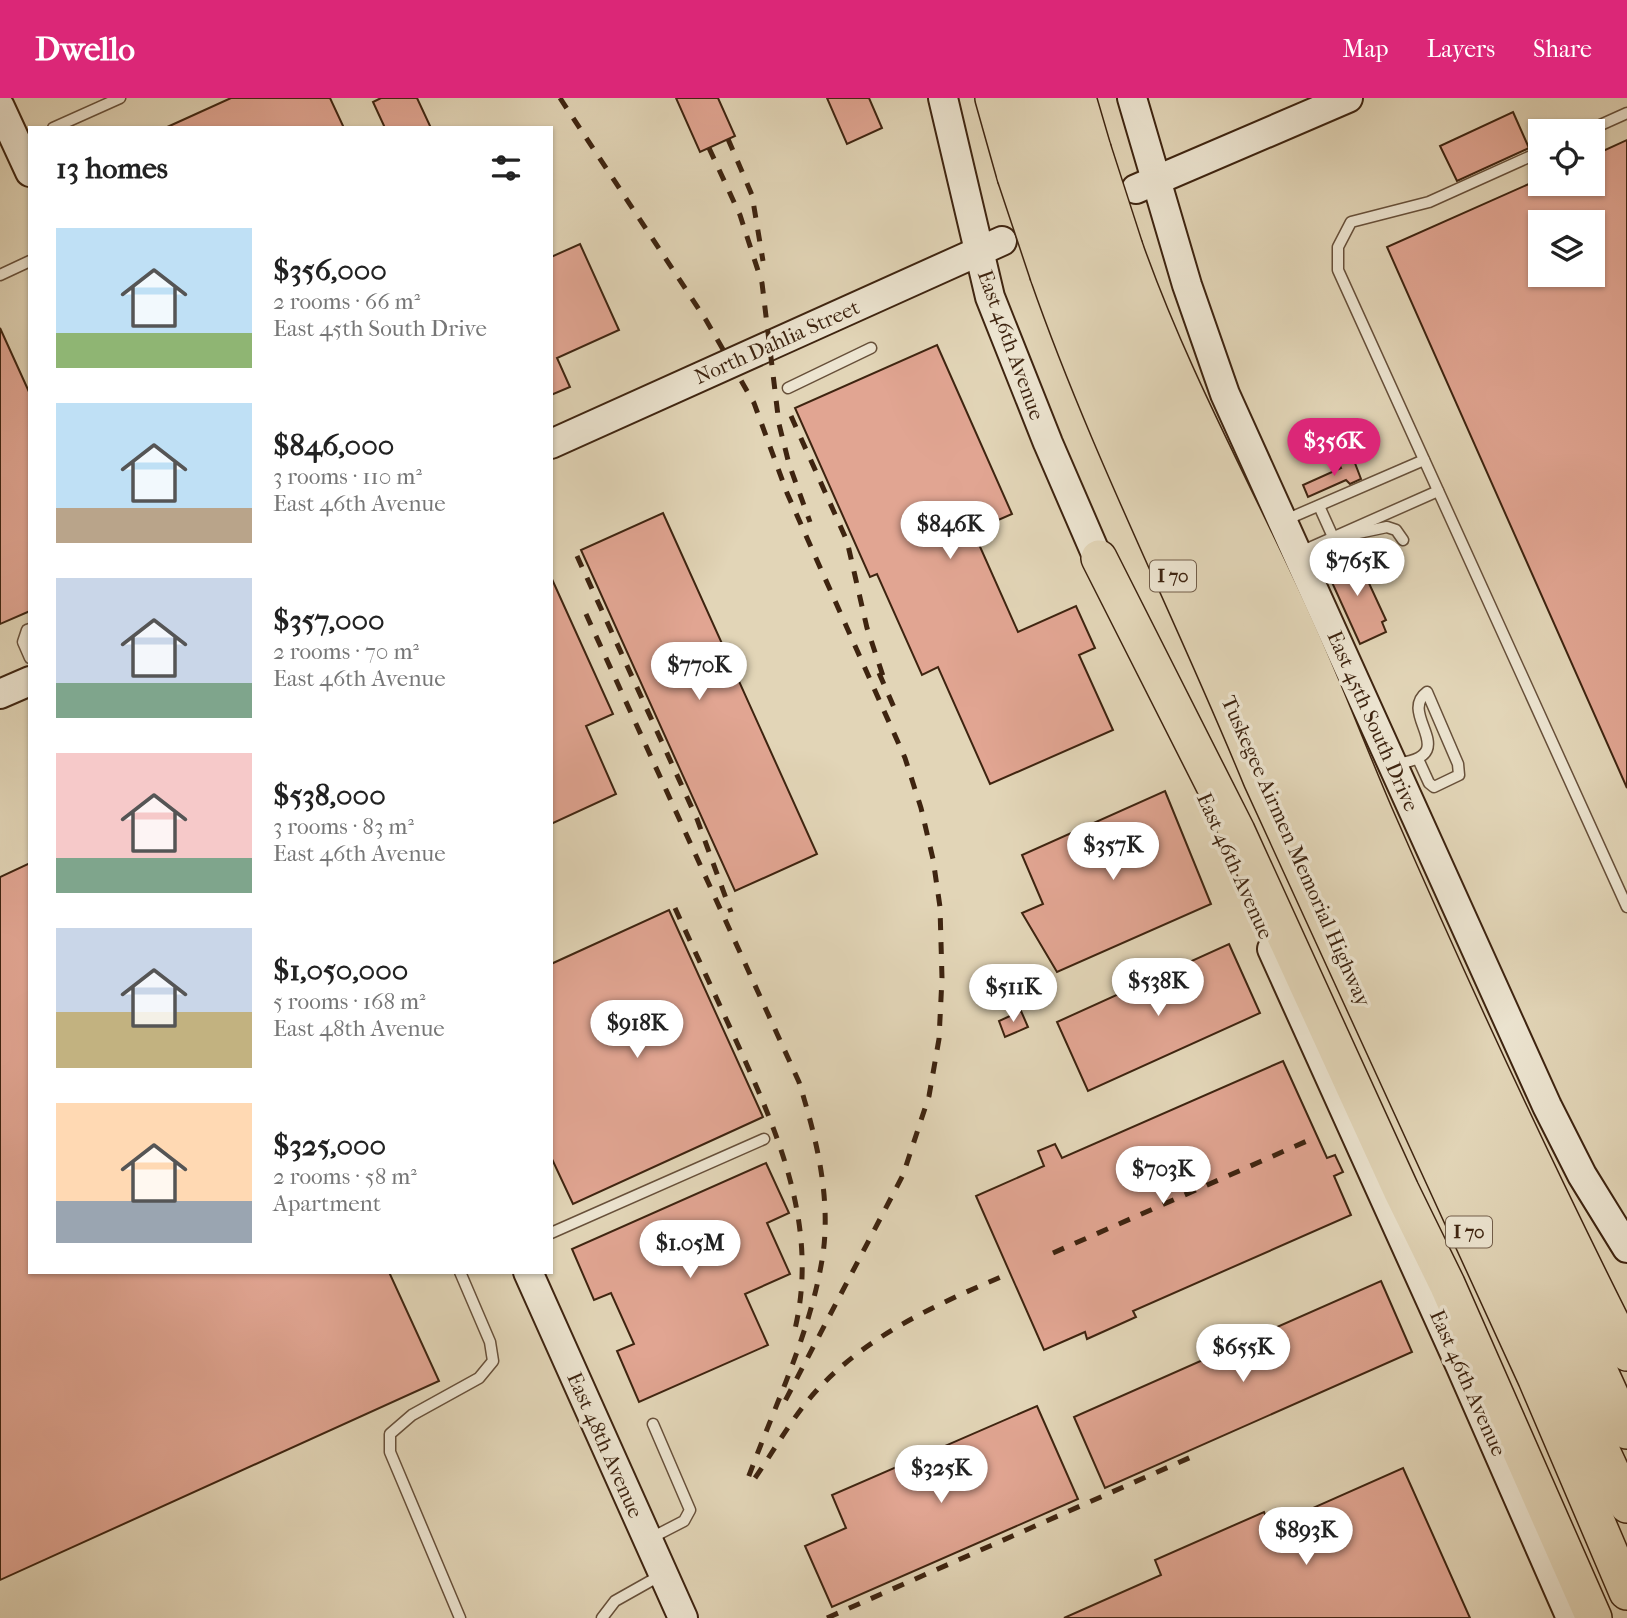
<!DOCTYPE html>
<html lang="en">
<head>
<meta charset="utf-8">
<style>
  :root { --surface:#fff; --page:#f2f2f2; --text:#222; --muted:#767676; --accent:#db2777 }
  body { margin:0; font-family:"IM FELL French Canon",serif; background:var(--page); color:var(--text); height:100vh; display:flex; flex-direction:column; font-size:26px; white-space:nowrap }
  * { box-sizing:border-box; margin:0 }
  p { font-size:23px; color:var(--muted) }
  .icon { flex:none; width:38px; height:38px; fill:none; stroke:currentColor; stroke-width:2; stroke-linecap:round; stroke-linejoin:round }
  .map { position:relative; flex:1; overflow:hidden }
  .side { position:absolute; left:28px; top:28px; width:525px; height:1148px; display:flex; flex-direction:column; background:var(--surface); border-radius:0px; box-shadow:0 2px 5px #0004 }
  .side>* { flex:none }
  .fabs { position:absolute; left:1528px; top:21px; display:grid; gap:14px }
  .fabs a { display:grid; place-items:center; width:77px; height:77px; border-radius:0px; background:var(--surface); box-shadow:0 2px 5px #0004; font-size:35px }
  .price { position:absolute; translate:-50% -60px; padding:0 16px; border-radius:24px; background:#fff; color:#222; font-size:23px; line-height:46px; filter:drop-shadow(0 2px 4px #0008) }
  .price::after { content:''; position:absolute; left:50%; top:42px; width:21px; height:16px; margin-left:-10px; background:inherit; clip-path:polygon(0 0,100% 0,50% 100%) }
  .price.active { background:var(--accent); color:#fff }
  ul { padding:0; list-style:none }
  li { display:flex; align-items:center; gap:21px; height:175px; padding:0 28px }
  li span { display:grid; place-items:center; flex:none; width:196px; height:140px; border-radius:0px; color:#555 }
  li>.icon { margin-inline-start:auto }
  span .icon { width:84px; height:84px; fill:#fffc; stroke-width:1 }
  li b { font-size:30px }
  h2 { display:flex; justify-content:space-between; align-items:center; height:84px; padding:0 28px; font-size:30px }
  header { display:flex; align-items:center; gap:42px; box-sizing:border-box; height:98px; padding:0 35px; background:var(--accent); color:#fff }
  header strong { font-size:33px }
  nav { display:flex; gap:38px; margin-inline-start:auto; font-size:24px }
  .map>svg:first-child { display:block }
  .building { fill:#e1a592; stroke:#3e2410; stroke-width:2; fill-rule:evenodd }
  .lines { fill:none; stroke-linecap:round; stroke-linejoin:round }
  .lane-casing { stroke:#67503a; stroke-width:13 }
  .secondary-casing { stroke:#3e2410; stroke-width:32 }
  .highway-casing { stroke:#3e2410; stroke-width:38 }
  .lane { stroke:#ece4d0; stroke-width:10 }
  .secondary { stroke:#ece4d0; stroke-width:28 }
  .highway { stroke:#e2d5b7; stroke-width:35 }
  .rail { stroke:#3e2410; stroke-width:5; stroke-dasharray:12 12; stroke-linecap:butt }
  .highway-bridge-casing { stroke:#3e2410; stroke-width:38; stroke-linecap:butt }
  .highway-bridge { stroke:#e2d5b7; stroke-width:35 }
  .labels { text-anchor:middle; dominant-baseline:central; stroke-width:7; stroke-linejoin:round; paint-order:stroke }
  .shield { fill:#ece4d0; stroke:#725e4a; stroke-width:2 }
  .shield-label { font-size:19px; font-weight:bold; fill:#3e2410 }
  .street-label { font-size:21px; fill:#3e2410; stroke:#ece4d0 }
</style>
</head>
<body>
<header>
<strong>Dwello</strong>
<nav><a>Map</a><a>Layers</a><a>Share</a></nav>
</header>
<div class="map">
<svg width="1627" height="1520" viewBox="0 0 1627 1520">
  <rect width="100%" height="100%" fill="#e2d5b7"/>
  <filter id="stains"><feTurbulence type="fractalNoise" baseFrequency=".00286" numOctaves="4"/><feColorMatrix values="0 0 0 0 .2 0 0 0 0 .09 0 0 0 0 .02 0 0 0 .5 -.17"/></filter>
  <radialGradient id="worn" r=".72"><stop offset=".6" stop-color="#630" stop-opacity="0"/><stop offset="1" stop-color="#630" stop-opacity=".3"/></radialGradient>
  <!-- building -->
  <g class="building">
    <polygon points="231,0 330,0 344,30 165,30"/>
    <polygon points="381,0 417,0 431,30 385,30 373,4"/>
    <polygon points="676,0 718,0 735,38 700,54"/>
    <polygon points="827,0 869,0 882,30 847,46"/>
    <polygon points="1513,14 1529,50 1457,83 1440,48"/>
    <path d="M1627 42V690L1387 149 1540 81V86H1592V58ZM1540 124H1592V177H1540Z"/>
    <polygon points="580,146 619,232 557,260 570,289 551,297 551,159"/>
    <polygon points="0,230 30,296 30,513 0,526"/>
    <polygon points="937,247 1012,416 973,433 1018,534 1076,508 1095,550 1079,557 1113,632 990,686 938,569 922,577 877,476 870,479 795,310"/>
    <polygon points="1353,360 1361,381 1350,386 1346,382 1308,399 1303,387 1341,370 1339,366"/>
    <polygon points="663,415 817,756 735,793 581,452"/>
    <polygon points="1355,455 1386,522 1382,524 1386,534 1360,546 1325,469"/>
    <polygon points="551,479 613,616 586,628 616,696 551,726"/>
    <polygon points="1165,693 1211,806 1057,874 1022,815 1043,806 1022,757"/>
    <polygon points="30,765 30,1174 389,1174 439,1283 0,1482 0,779"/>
    <polygon points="669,812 763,1019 573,1106 551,1059 551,866"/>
    <polygon points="1229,846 1260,915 1088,993 1057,924"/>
    <polygon points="1021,913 1028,929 1005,939 999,923"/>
    <polygon points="1283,963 1327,1060 1335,1057 1343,1074 1334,1078 1351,1117 1133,1213 1136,1219 1087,1241 1085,1234 1044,1252 976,1098 1044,1068 1038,1053 1055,1046 1062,1060"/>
    <polygon points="766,1065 789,1115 767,1125 790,1176 745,1196 768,1247 639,1304 617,1253 634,1246 611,1195 594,1202 572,1151"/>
    <polygon points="1381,1183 1412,1254 1105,1390 1074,1319"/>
    <polygon points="1037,1308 1078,1401 832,1509 805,1448 846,1430 832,1397"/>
    <polygon points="1403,1370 1470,1520 1064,1520 1161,1477 1155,1462 1264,1414 1270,1429"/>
  </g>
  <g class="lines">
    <defs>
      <g id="lane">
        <polyline points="53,30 120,0"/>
        <polyline points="1587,33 1627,15"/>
        <polyline points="1540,54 1429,104 1351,124 1338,149 1338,172 1627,809"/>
        <polyline points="0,177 30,163"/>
        <polyline points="788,290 871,250"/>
        <polyline points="1319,408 1333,439"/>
        <polyline points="1283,423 1424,362"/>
        <polyline points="1344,438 1387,429 1396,432 1403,442"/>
        <polyline points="1298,455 1438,393"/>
        <polyline points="30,531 27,532 23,544 30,560"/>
        <path d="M1394 666C1466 658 1396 617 1427 594L1458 666 1459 677 1434 689 1429 685 1418 661"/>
        <polyline points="551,1135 764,1041"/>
        <polyline points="651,1440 684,1423 690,1412 653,1326"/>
        <polyline points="460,1520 390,1354 390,1336 412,1317 479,1280 493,1263 490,1244 460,1174"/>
        <polyline points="602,1520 615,1503 663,1476"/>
      </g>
      <g id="secondary">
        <polyline points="943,0 990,199 1048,345 1106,479"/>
        <polyline points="1132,0 1187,187 1225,296 1547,1008 1582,1077 1627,1150"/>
        <polyline points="0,9 30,74"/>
        <polyline points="1136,91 1348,0"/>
        <polyline points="551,346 1002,143"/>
        <polyline points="0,596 30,583"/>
        <polyline points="1272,851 1460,1267 1571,1520"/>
        <polyline points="528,1174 683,1520"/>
      </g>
      <g id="highway">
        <polyline points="993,0 1015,78"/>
        <polyline points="1019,0 1040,70"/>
        <polyline points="1050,0 1066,60"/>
        <polyline points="1078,0 1093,51"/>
        <path d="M1125 150C1170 278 1237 399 1293 522 1323 587 1348 654 1376 719 1455 900 1538 1079 1627 1255"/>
        <polyline points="1098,159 1132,245 1627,1333"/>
        <polyline points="1072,169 1155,369 1225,528 1403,923 1627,1407"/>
        <path d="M1048 177C1108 349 1192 512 1261 681L1536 1281 1627 1494"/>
        <polyline points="1099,460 1237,733 1401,1092 1447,1186 1594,1520"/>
      </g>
    </defs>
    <!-- lane casing -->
    <use href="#lane" class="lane-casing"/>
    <!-- secondary casing -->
    <use href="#secondary" class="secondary-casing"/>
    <!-- highway casing -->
    <use href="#highway" class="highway-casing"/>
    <!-- lane -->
    <use href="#lane" class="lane"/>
    <!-- secondary -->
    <use href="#secondary" class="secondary"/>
    <!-- highway -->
    <use href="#highway" class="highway"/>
    <!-- rail -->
    <g class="rail">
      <polyline points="560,0 706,222 754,305 787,395 905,660 921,710 933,761 940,809 942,880 939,941 929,998 903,1077 784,1305"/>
      <polyline points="728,41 752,97 763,163"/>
      <polyline points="709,50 740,117 762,185 779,326 789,366 810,424"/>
      <polyline points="791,318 847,443 867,530 885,584"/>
      <polyline points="577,458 697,721 731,814"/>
      <path d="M586 516 799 984C816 1039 831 1098 823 1156 811 1235 774 1309 747 1383"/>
      <polyline points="879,575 896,614"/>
      <path d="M675 810C696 856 717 901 738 947 780 1040 821 1134 793 1239"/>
      <polyline points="1053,1155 1307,1043"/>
      <path d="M755 1380C775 1351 793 1318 817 1292 870 1235 940 1205 1010 1175"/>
      <polyline points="827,1520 1198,1356"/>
    </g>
    <defs>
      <g id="highway-bridge">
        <polyline points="1093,51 1125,150"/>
        <polyline points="1066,60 1098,159"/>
        <polyline points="1040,70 1072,169"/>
        <polyline points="1015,78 1048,177"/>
      </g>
    </defs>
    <!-- highway-bridge casing -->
    <use href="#highway-bridge" class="highway-bridge-casing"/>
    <!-- highway-bridge -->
    <use href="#highway-bridge" class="highway-bridge"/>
  </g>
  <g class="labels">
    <!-- shield labels -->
    <g class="shield">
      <rect x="1150" y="462.5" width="46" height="31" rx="5"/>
      <rect x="1446" y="1118.5" width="46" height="31" rx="5"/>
    </g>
    <g class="shield-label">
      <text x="1173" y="478">I 70</text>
      <text x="1469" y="1134">I 70</text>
    </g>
    <!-- street labels -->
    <g class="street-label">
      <text transform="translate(777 244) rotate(-24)">North Dahlia Street</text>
      <text transform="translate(1011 247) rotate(70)">East 46th Avenue</text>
      <text transform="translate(1373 623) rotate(66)">East 45th South Drive</text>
      <text transform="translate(1296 753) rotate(66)">Tuskegee Airmen Memorial Highway</text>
      <text transform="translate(1235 768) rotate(66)">East 46th Avenue</text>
      <text transform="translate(1468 1285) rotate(66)">East 46th Avenue</text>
      <text transform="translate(605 1347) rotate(66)">East 48th Avenue</text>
    </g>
  </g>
  <rect width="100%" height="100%" filter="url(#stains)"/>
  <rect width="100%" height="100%" fill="url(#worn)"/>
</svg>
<div class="fabs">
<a><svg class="icon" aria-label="locate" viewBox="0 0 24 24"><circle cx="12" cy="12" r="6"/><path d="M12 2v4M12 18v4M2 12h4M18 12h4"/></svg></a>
<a><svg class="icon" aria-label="layers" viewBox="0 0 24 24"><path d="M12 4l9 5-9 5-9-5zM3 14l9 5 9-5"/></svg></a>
</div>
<b class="price active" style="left:1334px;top:380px">$356K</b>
<b class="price" style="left:950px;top:463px">$846K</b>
<b class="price" style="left:1357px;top:500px">$765K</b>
<b class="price" style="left:699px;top:604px">$770K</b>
<b class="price" style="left:1113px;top:784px">$357K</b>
<b class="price" style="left:1158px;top:920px">$538K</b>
<b class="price" style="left:1013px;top:926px">$511K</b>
<b class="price" style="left:637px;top:962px">$918K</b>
<b class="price" style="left:1163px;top:1108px">$703K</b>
<b class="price" style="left:690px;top:1182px">$1.05M</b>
<b class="price" style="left:1243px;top:1286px">$655K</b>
<b class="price" style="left:941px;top:1407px">$325K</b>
<b class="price" style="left:1306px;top:1469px">$893K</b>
<section class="side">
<h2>13 homes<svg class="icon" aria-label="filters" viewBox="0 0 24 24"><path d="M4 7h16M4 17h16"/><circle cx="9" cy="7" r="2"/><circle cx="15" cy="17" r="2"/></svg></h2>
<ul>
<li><span style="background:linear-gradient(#bfe0f5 75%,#8fb573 0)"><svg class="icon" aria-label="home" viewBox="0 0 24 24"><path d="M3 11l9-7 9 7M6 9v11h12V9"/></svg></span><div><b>$356,000</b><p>2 rooms · 66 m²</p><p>East 45th South Drive</p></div></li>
<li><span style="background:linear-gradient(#bfe0f5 75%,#b9a48a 0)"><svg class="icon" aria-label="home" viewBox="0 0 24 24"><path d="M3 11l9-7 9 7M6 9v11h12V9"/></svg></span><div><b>$846,000</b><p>3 rooms · 110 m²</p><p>East 46th Avenue</p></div></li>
<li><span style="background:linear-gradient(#c9d6e8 75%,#7fa58c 0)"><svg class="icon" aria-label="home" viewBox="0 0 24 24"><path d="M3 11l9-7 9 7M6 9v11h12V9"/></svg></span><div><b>$357,000</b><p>2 rooms · 70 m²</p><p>East 46th Avenue</p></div></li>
<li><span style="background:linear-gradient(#f6c9c9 75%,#7fa58c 0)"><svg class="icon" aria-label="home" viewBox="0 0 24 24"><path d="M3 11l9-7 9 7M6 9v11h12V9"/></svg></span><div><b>$538,000</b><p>3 rooms · 83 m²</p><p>East 46th Avenue</p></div></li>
<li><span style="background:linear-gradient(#c9d6e8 60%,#c2b280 0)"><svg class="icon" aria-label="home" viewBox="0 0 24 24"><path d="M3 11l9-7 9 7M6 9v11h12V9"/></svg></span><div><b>$1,050,000</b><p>5 rooms · 168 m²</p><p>East 48th Avenue</p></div></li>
<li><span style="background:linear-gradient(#ffd9b3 70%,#9aa5b1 0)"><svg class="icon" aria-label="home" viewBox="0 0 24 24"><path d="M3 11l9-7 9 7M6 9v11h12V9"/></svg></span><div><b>$325,000</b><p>2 rooms · 58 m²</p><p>Apartment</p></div></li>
</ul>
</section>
</div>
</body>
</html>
